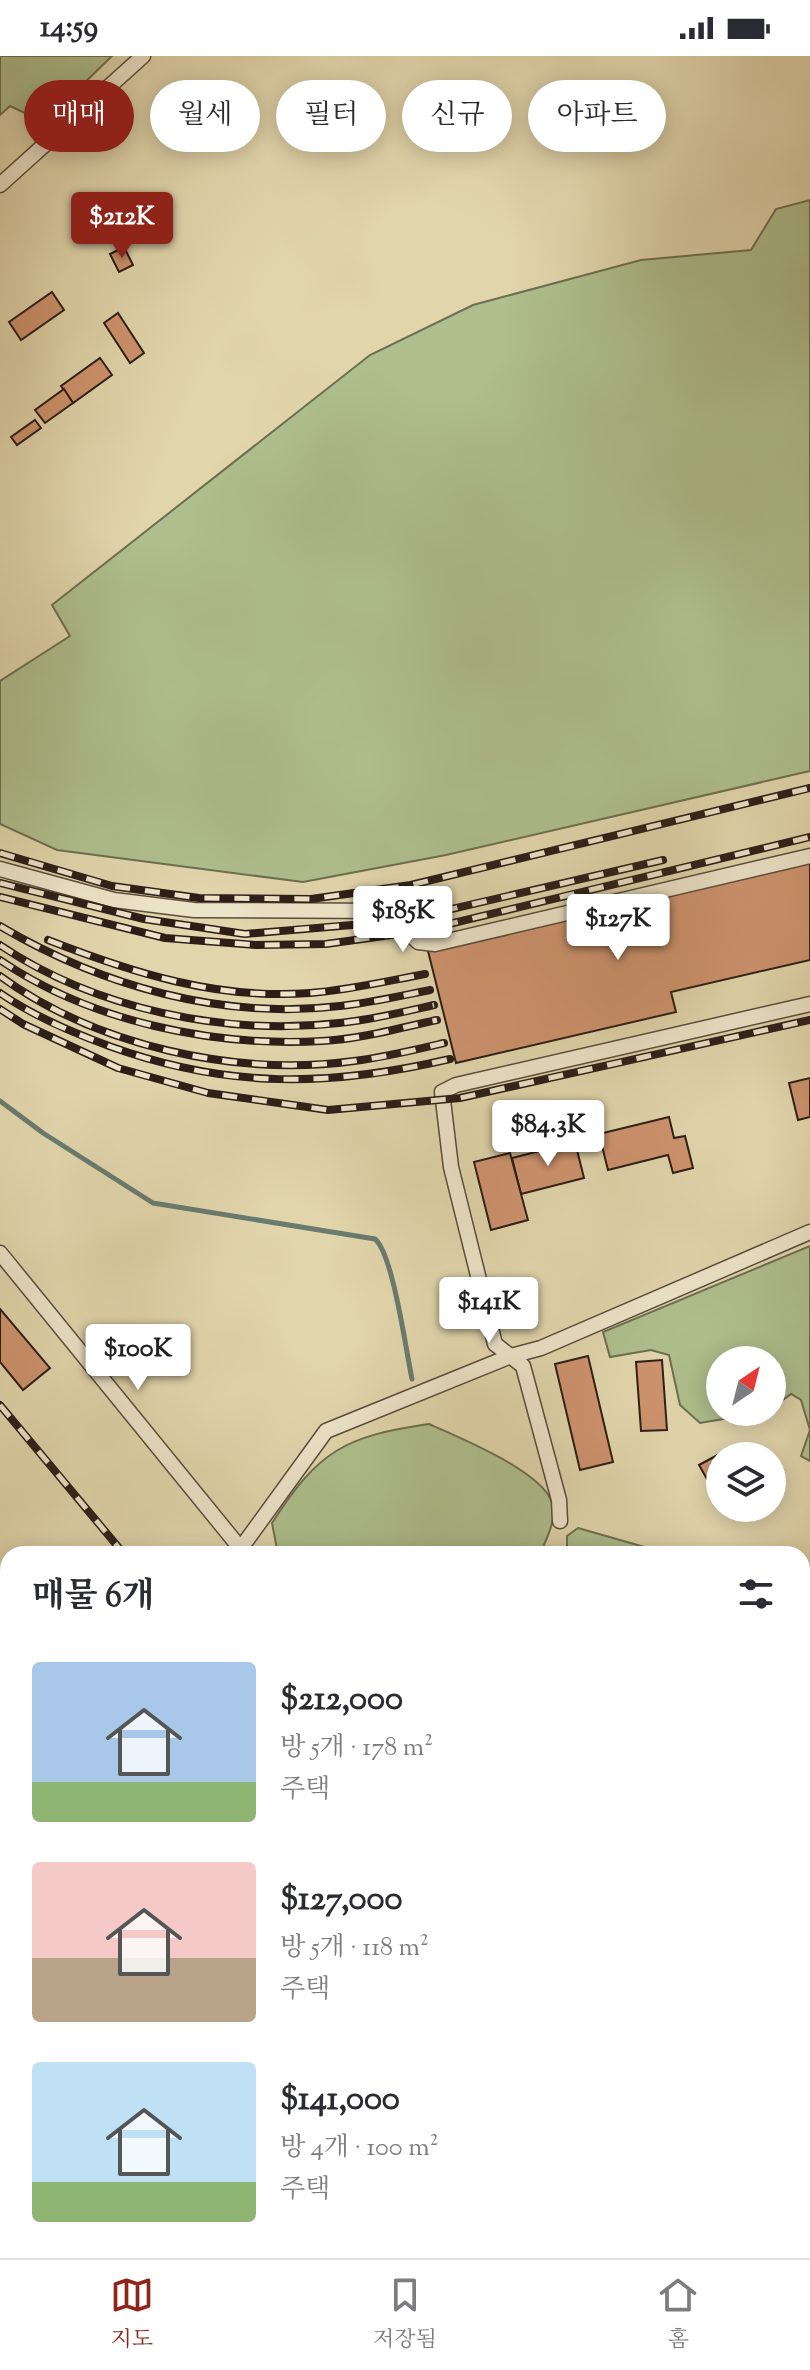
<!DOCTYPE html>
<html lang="ko">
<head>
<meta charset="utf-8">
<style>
  :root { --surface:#fff; --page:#f2f2f3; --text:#2b2b33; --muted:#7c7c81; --line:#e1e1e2; --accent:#8f2418 }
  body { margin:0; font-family:"Sorts Mill Goudy","Noto Serif KR",serif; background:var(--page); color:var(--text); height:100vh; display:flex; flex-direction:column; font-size:30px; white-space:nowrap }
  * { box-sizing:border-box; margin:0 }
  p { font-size:26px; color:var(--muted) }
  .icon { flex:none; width:44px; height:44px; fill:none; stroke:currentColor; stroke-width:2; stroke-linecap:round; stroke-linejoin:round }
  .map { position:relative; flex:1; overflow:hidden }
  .details { position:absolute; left:0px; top:1490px; width:810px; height:712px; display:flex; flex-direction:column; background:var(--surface); border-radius:24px 24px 0 0; box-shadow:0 4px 20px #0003 }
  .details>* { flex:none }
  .hud { position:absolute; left:24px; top:24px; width:762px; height:72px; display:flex; gap:16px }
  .needle { width:52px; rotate:35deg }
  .controls { position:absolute; left:706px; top:1290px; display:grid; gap:16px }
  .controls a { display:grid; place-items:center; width:80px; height:80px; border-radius:50%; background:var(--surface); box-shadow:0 4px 20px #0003; font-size:40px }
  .price { position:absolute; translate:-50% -68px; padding:0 18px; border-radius:8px; background:#fff; color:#222; font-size:26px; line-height:52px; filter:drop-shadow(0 2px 4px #0008) }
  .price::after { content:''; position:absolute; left:50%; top:48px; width:24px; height:18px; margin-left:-12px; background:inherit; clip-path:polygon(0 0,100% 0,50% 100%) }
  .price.active { background:var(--accent); color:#fff }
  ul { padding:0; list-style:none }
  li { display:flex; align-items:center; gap:24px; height:200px; padding:0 32px }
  li span { display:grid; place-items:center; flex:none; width:224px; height:160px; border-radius:8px; color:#555 }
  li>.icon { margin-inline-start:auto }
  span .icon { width:96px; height:96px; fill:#fffc; stroke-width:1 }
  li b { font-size:34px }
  h2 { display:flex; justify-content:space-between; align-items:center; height:96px; padding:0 32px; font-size:34px }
  .pill { padding:0 28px; border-radius:36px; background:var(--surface); box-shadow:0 4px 20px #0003; font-size:28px; line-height:72px }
  .pill.active { background:var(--accent); color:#fff }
  .status { display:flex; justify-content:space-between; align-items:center; height:56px; padding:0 40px; background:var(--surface); direction:ltr }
  .status svg { height:22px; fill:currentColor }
  .menu { display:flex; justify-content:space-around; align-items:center; height:112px; border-top:2px solid var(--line); background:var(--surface); font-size:22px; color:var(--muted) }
  .menu a { display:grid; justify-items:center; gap:4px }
  .menu .active { color:var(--accent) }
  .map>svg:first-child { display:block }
  .green { fill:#aebe8d; stroke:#6d6e52; stroke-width:2 }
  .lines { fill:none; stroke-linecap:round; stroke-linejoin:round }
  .stream { stroke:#6a7b6f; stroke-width:5 }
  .building { fill:#cd936e; stroke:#2c1e17; stroke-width:2 }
  .service-casing { stroke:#594c3c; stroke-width:10 }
  .minor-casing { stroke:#594c3c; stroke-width:17 }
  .path { stroke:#2c1e17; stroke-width:3; stroke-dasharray:2 4; stroke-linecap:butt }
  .service { stroke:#ece4c9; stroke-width:7 }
  .minor { stroke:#ece4c9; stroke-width:14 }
  .rail-casing { stroke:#2c1e17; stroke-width:8 }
  .rail { stroke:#ece4c9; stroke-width:5; stroke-dasharray:15; stroke-linecap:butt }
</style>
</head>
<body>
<div class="status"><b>14:59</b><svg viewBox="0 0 49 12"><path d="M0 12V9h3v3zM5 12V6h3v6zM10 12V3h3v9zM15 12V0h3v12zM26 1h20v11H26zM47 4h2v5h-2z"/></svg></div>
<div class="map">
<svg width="810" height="2202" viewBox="0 0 810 2202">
  <rect width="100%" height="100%" fill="#e1d5ac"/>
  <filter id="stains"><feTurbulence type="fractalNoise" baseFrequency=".0025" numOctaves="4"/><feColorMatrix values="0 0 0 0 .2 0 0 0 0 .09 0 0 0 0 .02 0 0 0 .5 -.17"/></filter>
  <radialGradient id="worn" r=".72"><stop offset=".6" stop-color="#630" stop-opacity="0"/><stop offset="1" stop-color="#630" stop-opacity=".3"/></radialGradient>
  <!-- green -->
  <g class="green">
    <polygon points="0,0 112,0 44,66 10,50 0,59"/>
    <polygon points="810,144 810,715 446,799 303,826 57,794 0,768 0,625 70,580 52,549 370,299 473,249 641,204 751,194 776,153"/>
    <polygon points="810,1190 810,1405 801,1400 810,1374 801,1344 791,1338 772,1352 772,1304 720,1304 720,1356 766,1356 700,1367 680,1349 669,1299 651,1294 610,1301 603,1276"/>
    <path d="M429 1368C459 1381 538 1414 551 1444 558 1462 547 1482 540 1498H278L272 1467C318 1395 345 1380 429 1368Z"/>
    <polygon points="578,1472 669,1498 567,1498 567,1480"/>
    <polygon points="802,1537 810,1539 810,1723 802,1730"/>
    <polygon points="802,1917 810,1917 810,2202 776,2202 769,2194 802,2194"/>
  </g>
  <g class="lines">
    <!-- stream -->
    <path class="stream" d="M0 1045 43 1077 153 1147 375 1183C393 1198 406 1295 412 1323"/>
  </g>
  <!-- building -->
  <g class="building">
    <polygon points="124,191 133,209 119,216 110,198"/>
    <polygon points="52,236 64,254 21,284 9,266"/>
    <polygon points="118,257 144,297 130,307 104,267"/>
    <polygon points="100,302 112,319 73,347 61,330"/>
    <polygon points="64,333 73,347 45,367 35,354"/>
    <polygon points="35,364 41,372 17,389 11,381"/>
    <polygon points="810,806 810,904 671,936 676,956 456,1007 428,895"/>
    <polygon points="810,1022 810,1061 798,1064 789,1027"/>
    <polygon points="669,1061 674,1082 685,1080 693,1112 673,1117 668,1099 608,1114 599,1078"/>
    <polygon points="575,1086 584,1122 521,1138 512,1102"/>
    <polygon points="510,1097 528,1164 491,1174 474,1106"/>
    <polygon points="0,1253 50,1312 23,1334 0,1306"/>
    <polygon points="588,1300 613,1406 580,1414 555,1308"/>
    <polygon points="662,1304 667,1374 641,1375 636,1306"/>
    <polygon points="723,1396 720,1437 716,1439 699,1409"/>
    <polygon points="810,1761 810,1790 802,1797 802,1768"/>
  </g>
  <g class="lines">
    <defs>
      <g id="service">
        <polyline points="802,1884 810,1875"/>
        <polyline points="312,2202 315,2194"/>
      </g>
      <g id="minor">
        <polyline points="0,129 143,0"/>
        <polyline points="0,813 114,844 194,854 386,855 418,886 435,888 810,800"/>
        <polyline points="0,1197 245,1498"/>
        <polyline points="560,1465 559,1444 523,1310 495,1288 451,1111 442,1036 456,1029 810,948"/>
        <polyline points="241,1492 326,1375 511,1300 541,1292 810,1176"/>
        <polyline points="728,2194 732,2202"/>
      </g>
    </defs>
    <!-- service casing -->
    <use href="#service" class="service-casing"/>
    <!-- minor casing -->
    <use href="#minor" class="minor-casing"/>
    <!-- path -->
    <polyline class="path" points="0,1718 8,1721"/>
    <!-- service -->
    <use href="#service" class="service"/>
    <!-- minor -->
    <use href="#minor" class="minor"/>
    <defs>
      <g id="rail">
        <polyline points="0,797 112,830 199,842 311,843 411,829 810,732"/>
        <polyline points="0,827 144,863 245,878 400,865 663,804"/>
        <polyline points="0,841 165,882 256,889 326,888 420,875 810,781"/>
        <path d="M0 870C102 930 221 964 340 950 370 947 400 940 430 934"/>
        <path d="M48 884C133 917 218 944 310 937 349 934 387 925 425 918"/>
        <path d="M0 889C95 953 225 980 339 967 371 964 403 956 434 949"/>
        <path d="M0 904C91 966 214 991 322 985 361 983 399 972 437 964"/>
        <path d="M0 920C96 990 237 1021 354 1005 385 1001 414 994 444 987"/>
        <path d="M0 937C33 960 71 976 109 990 228 1033 329 1031 450 1003"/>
        <polyline points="0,953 23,968 118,1012 208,1037 328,1054 460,1042 810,964"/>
        <polyline points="0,1349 124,1498"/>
        <polyline points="570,2194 575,2202"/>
      </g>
    </defs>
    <!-- rail casing -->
    <use href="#rail" class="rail-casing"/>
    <!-- rail -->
    <use href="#rail" class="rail"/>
  </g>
  <rect width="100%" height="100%" filter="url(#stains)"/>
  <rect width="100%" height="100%" fill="url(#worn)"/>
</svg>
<div class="controls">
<a><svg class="needle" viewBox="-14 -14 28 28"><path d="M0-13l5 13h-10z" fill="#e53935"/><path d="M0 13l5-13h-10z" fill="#7c7c81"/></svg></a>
<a><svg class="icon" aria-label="layers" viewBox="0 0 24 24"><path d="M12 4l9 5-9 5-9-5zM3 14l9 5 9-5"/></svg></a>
</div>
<b class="price active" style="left:122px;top:204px">$212K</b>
<b class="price" style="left:403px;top:898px">$185K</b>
<b class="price" style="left:618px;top:906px">$127K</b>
<b class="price" style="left:548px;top:1112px">$84.3K</b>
<b class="price" style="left:489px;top:1289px">$141K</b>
<b class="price" style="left:138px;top:1336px">$100K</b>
<div class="hud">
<a class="pill active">매매</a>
<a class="pill">월세</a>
<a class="pill">필터</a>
<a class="pill">신규</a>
<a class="pill">아파트</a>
</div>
<section class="details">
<h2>매물 6개<svg class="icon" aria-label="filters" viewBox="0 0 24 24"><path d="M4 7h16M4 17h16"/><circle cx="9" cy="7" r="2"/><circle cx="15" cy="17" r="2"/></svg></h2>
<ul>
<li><span style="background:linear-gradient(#a9c7e8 75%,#8fb573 0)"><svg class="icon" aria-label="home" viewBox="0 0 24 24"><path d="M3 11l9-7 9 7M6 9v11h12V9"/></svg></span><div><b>$212,000</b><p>방 5개 · 178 m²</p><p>주택</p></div></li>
<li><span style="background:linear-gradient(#f6c9c9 60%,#b9a48a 0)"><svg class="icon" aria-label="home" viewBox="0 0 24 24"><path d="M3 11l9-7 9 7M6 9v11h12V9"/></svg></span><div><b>$127,000</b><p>방 5개 · 118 m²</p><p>주택</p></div></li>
<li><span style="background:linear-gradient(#bfe0f5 75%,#8fb573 0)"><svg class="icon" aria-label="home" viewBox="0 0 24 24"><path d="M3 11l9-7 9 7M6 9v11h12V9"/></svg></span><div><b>$141,000</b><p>방 4개 · 100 m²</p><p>주택</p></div></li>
</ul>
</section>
</div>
<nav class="menu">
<a class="active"><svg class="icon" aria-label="map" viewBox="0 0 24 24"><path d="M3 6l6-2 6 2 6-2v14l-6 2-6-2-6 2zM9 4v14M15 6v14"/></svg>지도</a>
<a><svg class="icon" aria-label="saved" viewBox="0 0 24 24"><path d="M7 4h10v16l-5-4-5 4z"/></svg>저장됨</a>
<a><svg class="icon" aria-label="home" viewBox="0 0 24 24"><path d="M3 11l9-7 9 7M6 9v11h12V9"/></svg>홈</a>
</nav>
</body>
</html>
